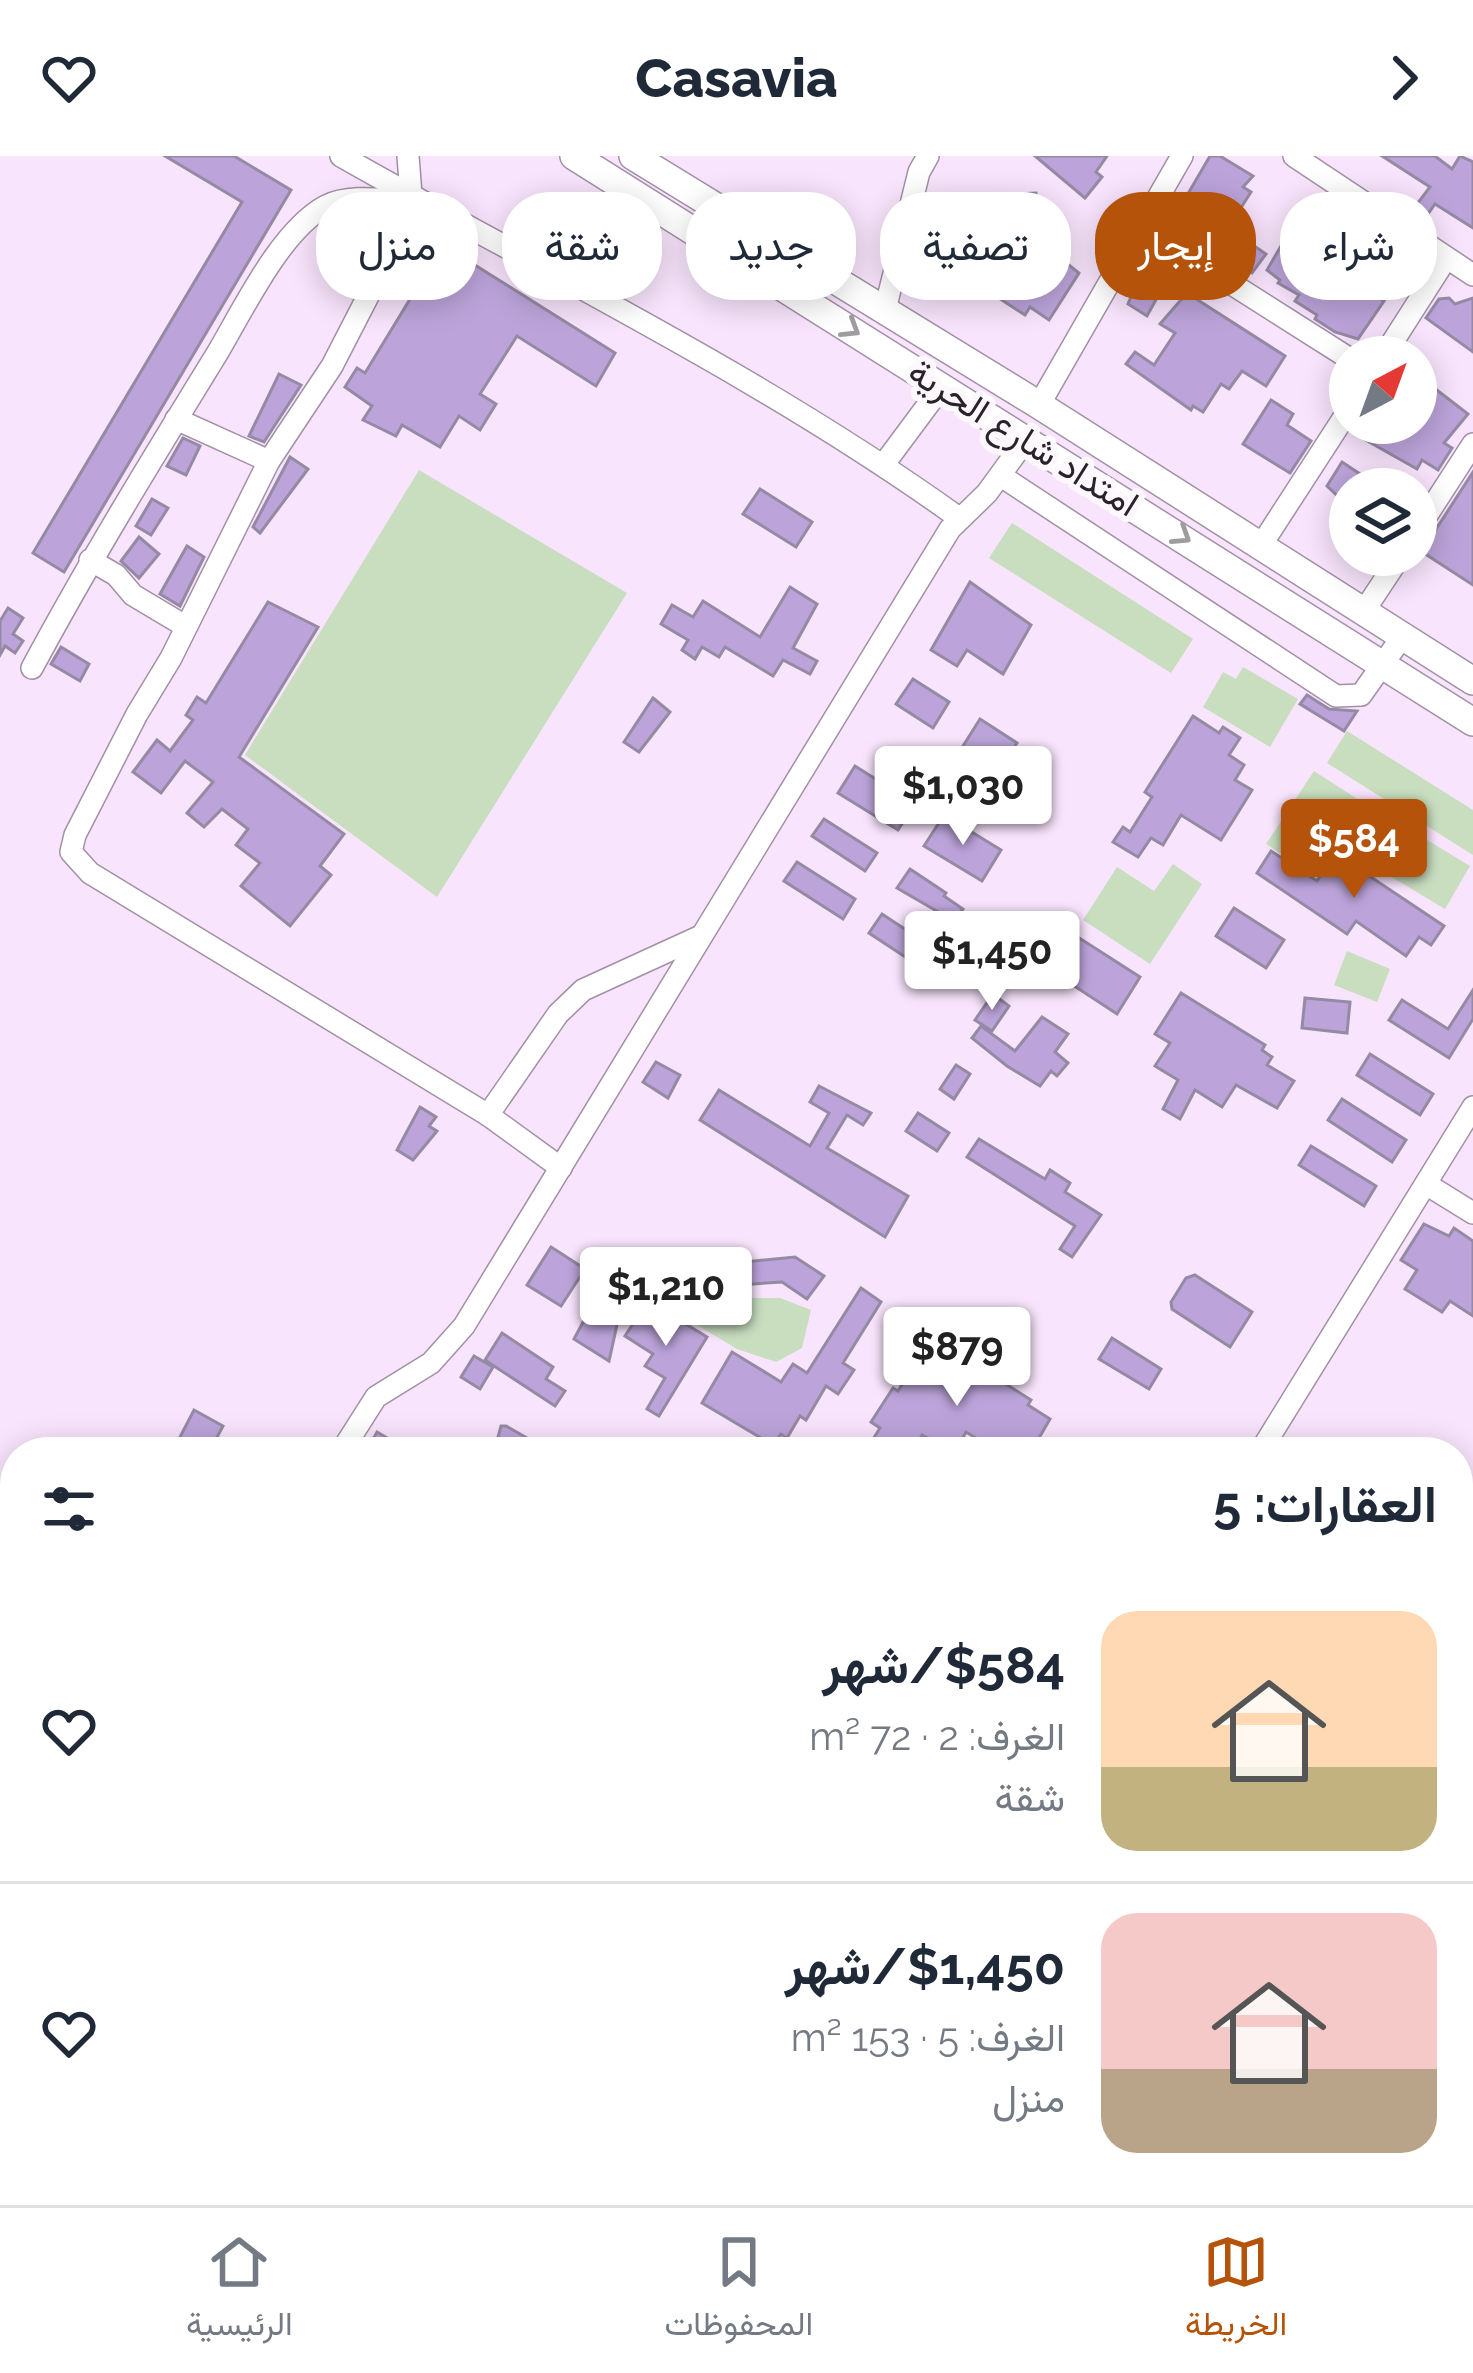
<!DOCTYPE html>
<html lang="ar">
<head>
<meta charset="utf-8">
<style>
  :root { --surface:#fff; --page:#f6f6f7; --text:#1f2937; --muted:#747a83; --line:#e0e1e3; --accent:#b45309 }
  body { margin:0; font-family:Raleway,Vazirmatn,sans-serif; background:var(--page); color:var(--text); direction:rtl; height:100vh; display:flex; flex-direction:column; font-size:45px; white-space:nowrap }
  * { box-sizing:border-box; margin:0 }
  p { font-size:39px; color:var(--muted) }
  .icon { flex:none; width:66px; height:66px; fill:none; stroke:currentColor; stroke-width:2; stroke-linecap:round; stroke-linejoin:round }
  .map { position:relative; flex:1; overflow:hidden; direction:ltr }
  .sheet { position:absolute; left:0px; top:1281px; width:1473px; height:768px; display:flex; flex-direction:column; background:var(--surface); border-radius:48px 48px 0 0; box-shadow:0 6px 30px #0003; direction:rtl }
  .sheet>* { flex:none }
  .hud { position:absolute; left:36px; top:36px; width:1401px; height:108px; direction:rtl; display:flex; gap:24px }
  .needle { width:78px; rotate:41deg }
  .buttons { position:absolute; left:1329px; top:180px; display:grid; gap:24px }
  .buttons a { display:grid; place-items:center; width:108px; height:108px; border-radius:50%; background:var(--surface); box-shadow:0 6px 30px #0003; font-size:60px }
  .price { position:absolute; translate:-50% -102px; padding:0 27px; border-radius:12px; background:#fff; color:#222; font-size:39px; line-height:78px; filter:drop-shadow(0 3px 6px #0008) }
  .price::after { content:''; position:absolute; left:50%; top:72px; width:36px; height:27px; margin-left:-18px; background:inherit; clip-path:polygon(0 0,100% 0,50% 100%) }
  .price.selected { background:var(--accent); color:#fff }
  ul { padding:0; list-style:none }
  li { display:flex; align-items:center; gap:36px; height:300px; padding:0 36px }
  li+li { border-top:3px solid var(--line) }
  li span { display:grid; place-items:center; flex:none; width:336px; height:240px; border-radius:36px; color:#555 }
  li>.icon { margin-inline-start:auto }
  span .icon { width:144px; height:144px; fill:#fffc; stroke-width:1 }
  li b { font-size:51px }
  h2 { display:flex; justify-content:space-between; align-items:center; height:144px; padding:0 36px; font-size:51px }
  .pill { padding:0 42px; border-radius:48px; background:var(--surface); box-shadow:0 6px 30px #0003; font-size:42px; line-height:108px }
  .pill.selected { background:var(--accent); color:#fff }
  header { display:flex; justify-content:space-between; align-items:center; height:156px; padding:0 36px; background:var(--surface); font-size:54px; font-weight:800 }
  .tab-bar { display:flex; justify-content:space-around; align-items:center; height:168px; border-top:3px solid var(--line); background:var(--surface); font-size:33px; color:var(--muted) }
  .tab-bar a { display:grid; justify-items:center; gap:6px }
  .tab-bar .selected { color:var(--accent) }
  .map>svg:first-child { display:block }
  .built { fill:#f3daf9 }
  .green { fill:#c8debf }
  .building { fill:#bca4da; stroke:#958aa3; stroke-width:3 }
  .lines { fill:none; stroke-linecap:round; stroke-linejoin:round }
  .minor-casing { stroke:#a290a6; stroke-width:24 }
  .major-casing { stroke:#a290a6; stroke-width:30 }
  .minor { stroke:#fff; stroke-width:21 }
  .major { stroke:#fff; stroke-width:27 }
  .oneway { stroke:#9f9c9f }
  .labels { text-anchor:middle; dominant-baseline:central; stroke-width:12; stroke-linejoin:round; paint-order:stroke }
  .street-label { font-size:36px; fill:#29222a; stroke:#fcf8fc }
</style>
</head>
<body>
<header><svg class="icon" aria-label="forward" viewBox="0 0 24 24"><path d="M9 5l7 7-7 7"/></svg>Casavia<svg class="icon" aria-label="heart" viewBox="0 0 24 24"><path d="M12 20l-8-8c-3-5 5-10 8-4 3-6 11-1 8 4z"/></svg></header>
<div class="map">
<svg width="1473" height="2049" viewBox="0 0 1473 2049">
  <rect width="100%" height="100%" fill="#f8e4fc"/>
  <!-- built -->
  <polygon class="built" points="15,1864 15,2034 568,2034 592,2049 0,2049 0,1887"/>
  <!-- green -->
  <g class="green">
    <polygon points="419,314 627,437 437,741 245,599"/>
    <polygon points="1012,367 1193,483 1171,517 989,402"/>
    <polygon points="1243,511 1298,543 1270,591 1203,551 1223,516 1236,523"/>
    <polygon points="1347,575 1473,654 1473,699 1327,607"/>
    <polygon points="1314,615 1362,646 1314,719 1266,688"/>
    <polygon points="1376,653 1470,710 1445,753 1350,696"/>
    <polygon points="1173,708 1202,728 1150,808 1083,764 1117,711 1154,735"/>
    <polygon points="1347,795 1390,813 1377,846 1334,829"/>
    <polygon points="701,1142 780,1142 811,1154 802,1192 776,1206 737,1193 697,1169"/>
    <polygon points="1473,1796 1473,2049 1285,2049 1294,2034 1458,2034 1458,1809"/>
    <polygon points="653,2034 738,2034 762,2049 644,2049"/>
    <polygon points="917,2034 988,2034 1013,2049 908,2049"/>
  </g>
  <!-- building -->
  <g class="building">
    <polygon points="165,0 234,0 291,34 64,416 33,397 242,46"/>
    <polygon points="1035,0 1107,0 1096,16 1102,21 1085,42"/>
    <polygon points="1210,0 1220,0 1253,20 1243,31 1251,36 1228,72 1266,98 1252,117 1248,114 1245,118 1230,109 1237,97 1175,60"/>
    <polygon points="1382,0 1435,0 1452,13 1460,0 1473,6 1473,72 1435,48 1423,65 1411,56 1430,31"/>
    <polygon points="1036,37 1037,50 1043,50 1044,66 1037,67 1038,81 1014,82 1016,116 1041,133 1064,105 1079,117 1049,164 1030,151 1025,159 929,97 946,71 999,105 997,39"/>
    <polygon points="1325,44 1367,71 1362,79 1387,95 1383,102 1406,120 1380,143 1384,145 1358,183 1335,176 1315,163 1317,159 1295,145 1299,139 1278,127 1280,124 1267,114 1285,83 1296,89"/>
    <polygon points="360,60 382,72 372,99 346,84"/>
    <polygon points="443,89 615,197 596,230 517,180 480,238 496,248 480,274 459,260 440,291 402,269 396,280 363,264 372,250 345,231 357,212 365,217"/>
    <polygon points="1155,100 1174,111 1147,160 1128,148 1144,110 1148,112"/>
    <polygon points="1187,137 1285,200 1266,230 1242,215 1229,233 1221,228 1203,256 1193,250 1191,254 1126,208 1135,196 1154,209 1175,177 1160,168"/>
    <polygon points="1449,142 1455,148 1473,142 1473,196 1426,162 1439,143"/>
    <polygon points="279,218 301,229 264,286 249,280"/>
    <polygon points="1416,218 1468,258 1444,287 1452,292 1438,314 1422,304 1417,313 1355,278 1362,267 1416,267"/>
    <polygon points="1271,244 1293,258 1287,269 1311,285 1290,317 1243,288"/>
    <polygon points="183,282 200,290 186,319 167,310"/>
    <polygon points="290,301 308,313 260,377 253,371"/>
    <polygon points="1342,306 1363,320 1354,333 1350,333 1345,347 1327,330"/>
    <polygon points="1473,316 1473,429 1416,392 1429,384"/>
    <polygon points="760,333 812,366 796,391 743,358"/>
    <polygon points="152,343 168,352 151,379 136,370"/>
    <polygon points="139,381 159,398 139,422 121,405"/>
    <polygon points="187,390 204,401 180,450 160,438"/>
    <polygon points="970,426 1031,469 1003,518 967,494 957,510 931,494"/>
    <polygon points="790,431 817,448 793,492 817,505 810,518 783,504 773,520 725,491 719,501 702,491 695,503 682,494 688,484 661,468 672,449 693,461 703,445 760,481"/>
    <polygon points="268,446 318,471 239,601 344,678 320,710 331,719 290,770 241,730 260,707 236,689 248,673 222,653 204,671 187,657 213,626 185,605 161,637 133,616 157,584 170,595 193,564 186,559 197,541 206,547"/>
    <polygon points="8,452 23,462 13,478 23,485 15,497 5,490 0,499 0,465"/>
    <polygon points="61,491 89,508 80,525 51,508"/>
    <polygon points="913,523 949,546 933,572 896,548"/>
    <polygon points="1307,539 1329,553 1357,555 1344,575 1300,548"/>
    <polygon points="653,542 670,556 639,596 624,586"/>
    <polygon points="1193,560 1219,577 1223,571 1240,582 1229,599 1244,609 1235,624 1252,634 1221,684 1181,659 1163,689 1151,682 1138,701 1113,686 1123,671 1130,676 1152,641 1145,636"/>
    <polygon points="980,563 1017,587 1000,614 963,590"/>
    <polygon points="855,610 915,648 898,674 838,637"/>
    <polygon points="944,659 1001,694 982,725 924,690"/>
    <polygon points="824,663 877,697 865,715 812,680"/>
    <polygon points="1271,695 1317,725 1335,697 1444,770 1431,789 1419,781 1406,800 1356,765 1347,778 1257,717"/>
    <polygon points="797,706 855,743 843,763 784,725"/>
    <polygon points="910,713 946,737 944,740 963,753 954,765 897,732"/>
    <polygon points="1234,752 1284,784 1266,812 1216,780"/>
    <polygon points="882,758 938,795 925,814 869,777"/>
    <polygon points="1073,778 1140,821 1117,858 1050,814"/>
    <polygon points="1473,834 1473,863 1449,902 1389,864 1402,844 1448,873"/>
    <polygon points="1181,837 1265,889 1262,894 1272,901 1267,909 1294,925 1277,952 1236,929 1222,951 1195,934 1180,963 1163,953 1178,924 1155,910 1170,887 1155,878"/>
    <polygon points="993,838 1009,850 992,875 975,864"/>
    <polygon points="1305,842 1350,846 1347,877 1302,872"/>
    <polygon points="1042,861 1068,878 1055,896 1068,907 1057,920 1051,915 1040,930 1007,910 972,882 981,870 1015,895"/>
    <polygon points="1370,898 1433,938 1420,959 1357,919"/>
    <polygon points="656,906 680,919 668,942 643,926"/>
    <polygon points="956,909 970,918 954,943 940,933"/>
    <polygon points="819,930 871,957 863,969 847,959 827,992 908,1040 885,1081 700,964 719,934 810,990 829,957 810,946"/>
    <polygon points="1342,943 1406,984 1392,1006 1328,964"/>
    <polygon points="420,951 436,961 429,970 437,975 413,1004 397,994"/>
    <polygon points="918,957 949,977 937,995 906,975"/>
    <polygon points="979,983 1045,1023 1050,1014 1070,1027 1065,1036 1101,1059 1072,1101 1060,1093 1075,1070 967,1001"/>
    <polygon points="1311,990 1376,1030 1364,1050 1299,1009"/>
    <polygon points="1424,1068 1449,1080 1454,1072 1473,1085 1473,1160 1450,1145 1442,1156 1405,1133 1417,1114 1401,1104"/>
    <polygon points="551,1091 585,1113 561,1150 527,1129"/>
    <polygon points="795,1101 824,1120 807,1143 782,1126 665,1134 664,1114"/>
    <polygon points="630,1108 624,1137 609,1205 574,1183 589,1155 603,1165 615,1110"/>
    <polygon points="1195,1119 1252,1156 1230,1191 1172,1153 1171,1146 1186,1122"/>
    <polygon points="861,1132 881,1146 843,1207 854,1214 838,1238 826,1230 806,1264 800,1260 787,1282 781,1278 773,1289 702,1247 732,1196 781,1226 793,1208 807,1217"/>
    <polygon points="648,1145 707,1181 659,1260 647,1253 665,1222 645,1210 653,1198 625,1180"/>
    <polygon points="502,1177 553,1211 546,1223 565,1235 555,1250 485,1204"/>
    <polygon points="932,1181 1031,1244 1028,1249 1050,1263 1039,1282 1062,1296 999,1296 966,1276 955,1296 922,1279 912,1296 865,1296 880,1272 871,1266 893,1232 898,1235"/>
    <polygon points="1112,1182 1161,1213 1149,1233 1099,1203"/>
    <polygon points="474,1200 493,1211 480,1233 461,1221"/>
    <polygon points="194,1254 223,1270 209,1296 198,1296 178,1285"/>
    <polygon points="501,1270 506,1270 550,1295 524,1296 498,1281"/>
    <polygon points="377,1276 411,1296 366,1296"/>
    <polygon points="0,1432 15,1442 15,1759 0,1782"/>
    <polygon points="1473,1528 1473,1587 1458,1578 1458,1552"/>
    <polygon points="15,1931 15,1996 0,1987 0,1956"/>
    <polygon points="105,2034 212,2034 203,2049 130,2049"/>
    <polygon points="296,2034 501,2034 493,2049 320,2049"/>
    <polygon points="768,2034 828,2034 819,2049 770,2049 762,2044"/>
    <polygon points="1097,2034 1161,2034 1185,2049 1123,2049"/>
  </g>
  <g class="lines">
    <defs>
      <g id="minor">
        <path d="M341 0C549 118 764 222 959 362"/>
        <polyline points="408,0 411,39 383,111 332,210 269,305 171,502 137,558 75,679 71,696 90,717 488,959 561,1012"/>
        <polyline points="1294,0 1473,119"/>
        <polyline points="1139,69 1350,203"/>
        <polyline points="571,123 633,38"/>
        <polyline points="885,154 919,16 928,0"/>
        <polyline points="1383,201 1445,104"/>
        <polyline points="1039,249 1182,0"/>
        <polyline points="176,263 269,305"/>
        <polyline points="884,308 942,230"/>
        <polyline points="1001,320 1336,540 1361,539 1402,481"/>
        <polyline points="1416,376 1473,288"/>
        <polyline points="1260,391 1350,252"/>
        <polyline points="90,404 116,419 133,439 185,470"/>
        <polyline points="1364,455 1401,399"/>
        <path d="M32 512C90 404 154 300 218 196 244 152 281 74 326 50 349 38 383 44 408 45"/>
        <polyline points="488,959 558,858 583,834 701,780"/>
        <polyline points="1426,1028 1473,1057"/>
        <polyline points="341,1296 376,1241 431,1207 464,1170 950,373 987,337 1027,282"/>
        <polyline points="1260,1296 1473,951"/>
        <polyline points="0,1390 15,1399"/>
        <polyline points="1458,1474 1473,1485"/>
        <polyline points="1458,1671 1473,1647"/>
        <polyline points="0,1822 15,1800"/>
        <polyline points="1229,2049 1238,2034"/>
      </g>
      <g id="major">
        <polyline points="574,0 1473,566"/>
        <polyline points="633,0 1039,249 1473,525"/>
      </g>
    </defs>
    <!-- minor casing -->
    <use href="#minor" class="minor-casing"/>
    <!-- major casing -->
    <use href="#major" class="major-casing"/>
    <!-- minor -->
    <use href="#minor" class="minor"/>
    <!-- major -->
    <use href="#major" class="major"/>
  </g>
  <!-- one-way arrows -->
  <defs><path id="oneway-chevron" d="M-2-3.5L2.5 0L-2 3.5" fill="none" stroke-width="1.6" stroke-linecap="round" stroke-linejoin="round" transform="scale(3)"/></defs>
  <g class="oneway">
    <use href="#oneway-chevron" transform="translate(851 173) rotate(32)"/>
    <use href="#oneway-chevron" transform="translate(1182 380) rotate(33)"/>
  </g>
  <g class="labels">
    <!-- street labels -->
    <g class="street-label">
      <text transform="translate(1024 281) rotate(32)">امتداد شارع الحرية</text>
    </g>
  </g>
</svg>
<div class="buttons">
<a><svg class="needle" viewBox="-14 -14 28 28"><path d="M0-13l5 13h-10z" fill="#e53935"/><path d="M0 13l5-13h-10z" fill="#747a83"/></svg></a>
<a><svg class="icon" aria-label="layers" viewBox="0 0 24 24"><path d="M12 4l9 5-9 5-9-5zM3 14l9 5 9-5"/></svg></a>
</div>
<b class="price" style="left:963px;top:692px">$1,030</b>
<b class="price selected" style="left:1354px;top:745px">$584</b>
<b class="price" style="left:992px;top:857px">$1,450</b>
<b class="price" style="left:666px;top:1193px">$1,210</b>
<b class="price" style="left:957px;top:1253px">$879</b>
<div class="hud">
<a class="pill">شراء</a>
<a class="pill selected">إيجار</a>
<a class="pill">تصفية</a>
<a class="pill">جديد</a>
<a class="pill">شقة</a>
<a class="pill">منزل</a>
</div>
<section class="sheet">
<h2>العقارات: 5<svg class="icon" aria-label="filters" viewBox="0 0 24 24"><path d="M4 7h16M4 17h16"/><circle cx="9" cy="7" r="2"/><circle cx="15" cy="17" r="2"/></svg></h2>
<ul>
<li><span style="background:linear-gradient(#ffd9b3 65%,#c2b280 0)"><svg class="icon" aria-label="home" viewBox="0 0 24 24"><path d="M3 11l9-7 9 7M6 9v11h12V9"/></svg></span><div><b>$584/شهر</b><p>الغرف: 2 · 72 m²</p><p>شقة</p></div><svg class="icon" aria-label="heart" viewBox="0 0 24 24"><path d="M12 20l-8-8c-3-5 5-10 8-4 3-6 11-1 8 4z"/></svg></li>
<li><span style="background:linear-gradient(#f6c9c9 65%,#b9a48a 0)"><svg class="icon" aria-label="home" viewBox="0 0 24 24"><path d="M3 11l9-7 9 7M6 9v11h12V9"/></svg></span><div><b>$1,450/شهر</b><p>الغرف: 5 · 153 m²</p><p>منزل</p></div><svg class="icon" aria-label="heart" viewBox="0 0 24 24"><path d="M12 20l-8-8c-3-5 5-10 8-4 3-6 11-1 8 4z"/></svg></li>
</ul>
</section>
</div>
<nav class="tab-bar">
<a class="selected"><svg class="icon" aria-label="map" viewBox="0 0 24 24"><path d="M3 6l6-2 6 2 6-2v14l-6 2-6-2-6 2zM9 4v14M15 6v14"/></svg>الخريطة</a>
<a><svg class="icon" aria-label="saved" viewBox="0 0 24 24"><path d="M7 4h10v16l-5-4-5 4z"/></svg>المحفوظات</a>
<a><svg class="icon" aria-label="home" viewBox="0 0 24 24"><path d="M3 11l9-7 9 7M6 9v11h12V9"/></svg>الرئيسية</a>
</nav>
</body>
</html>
